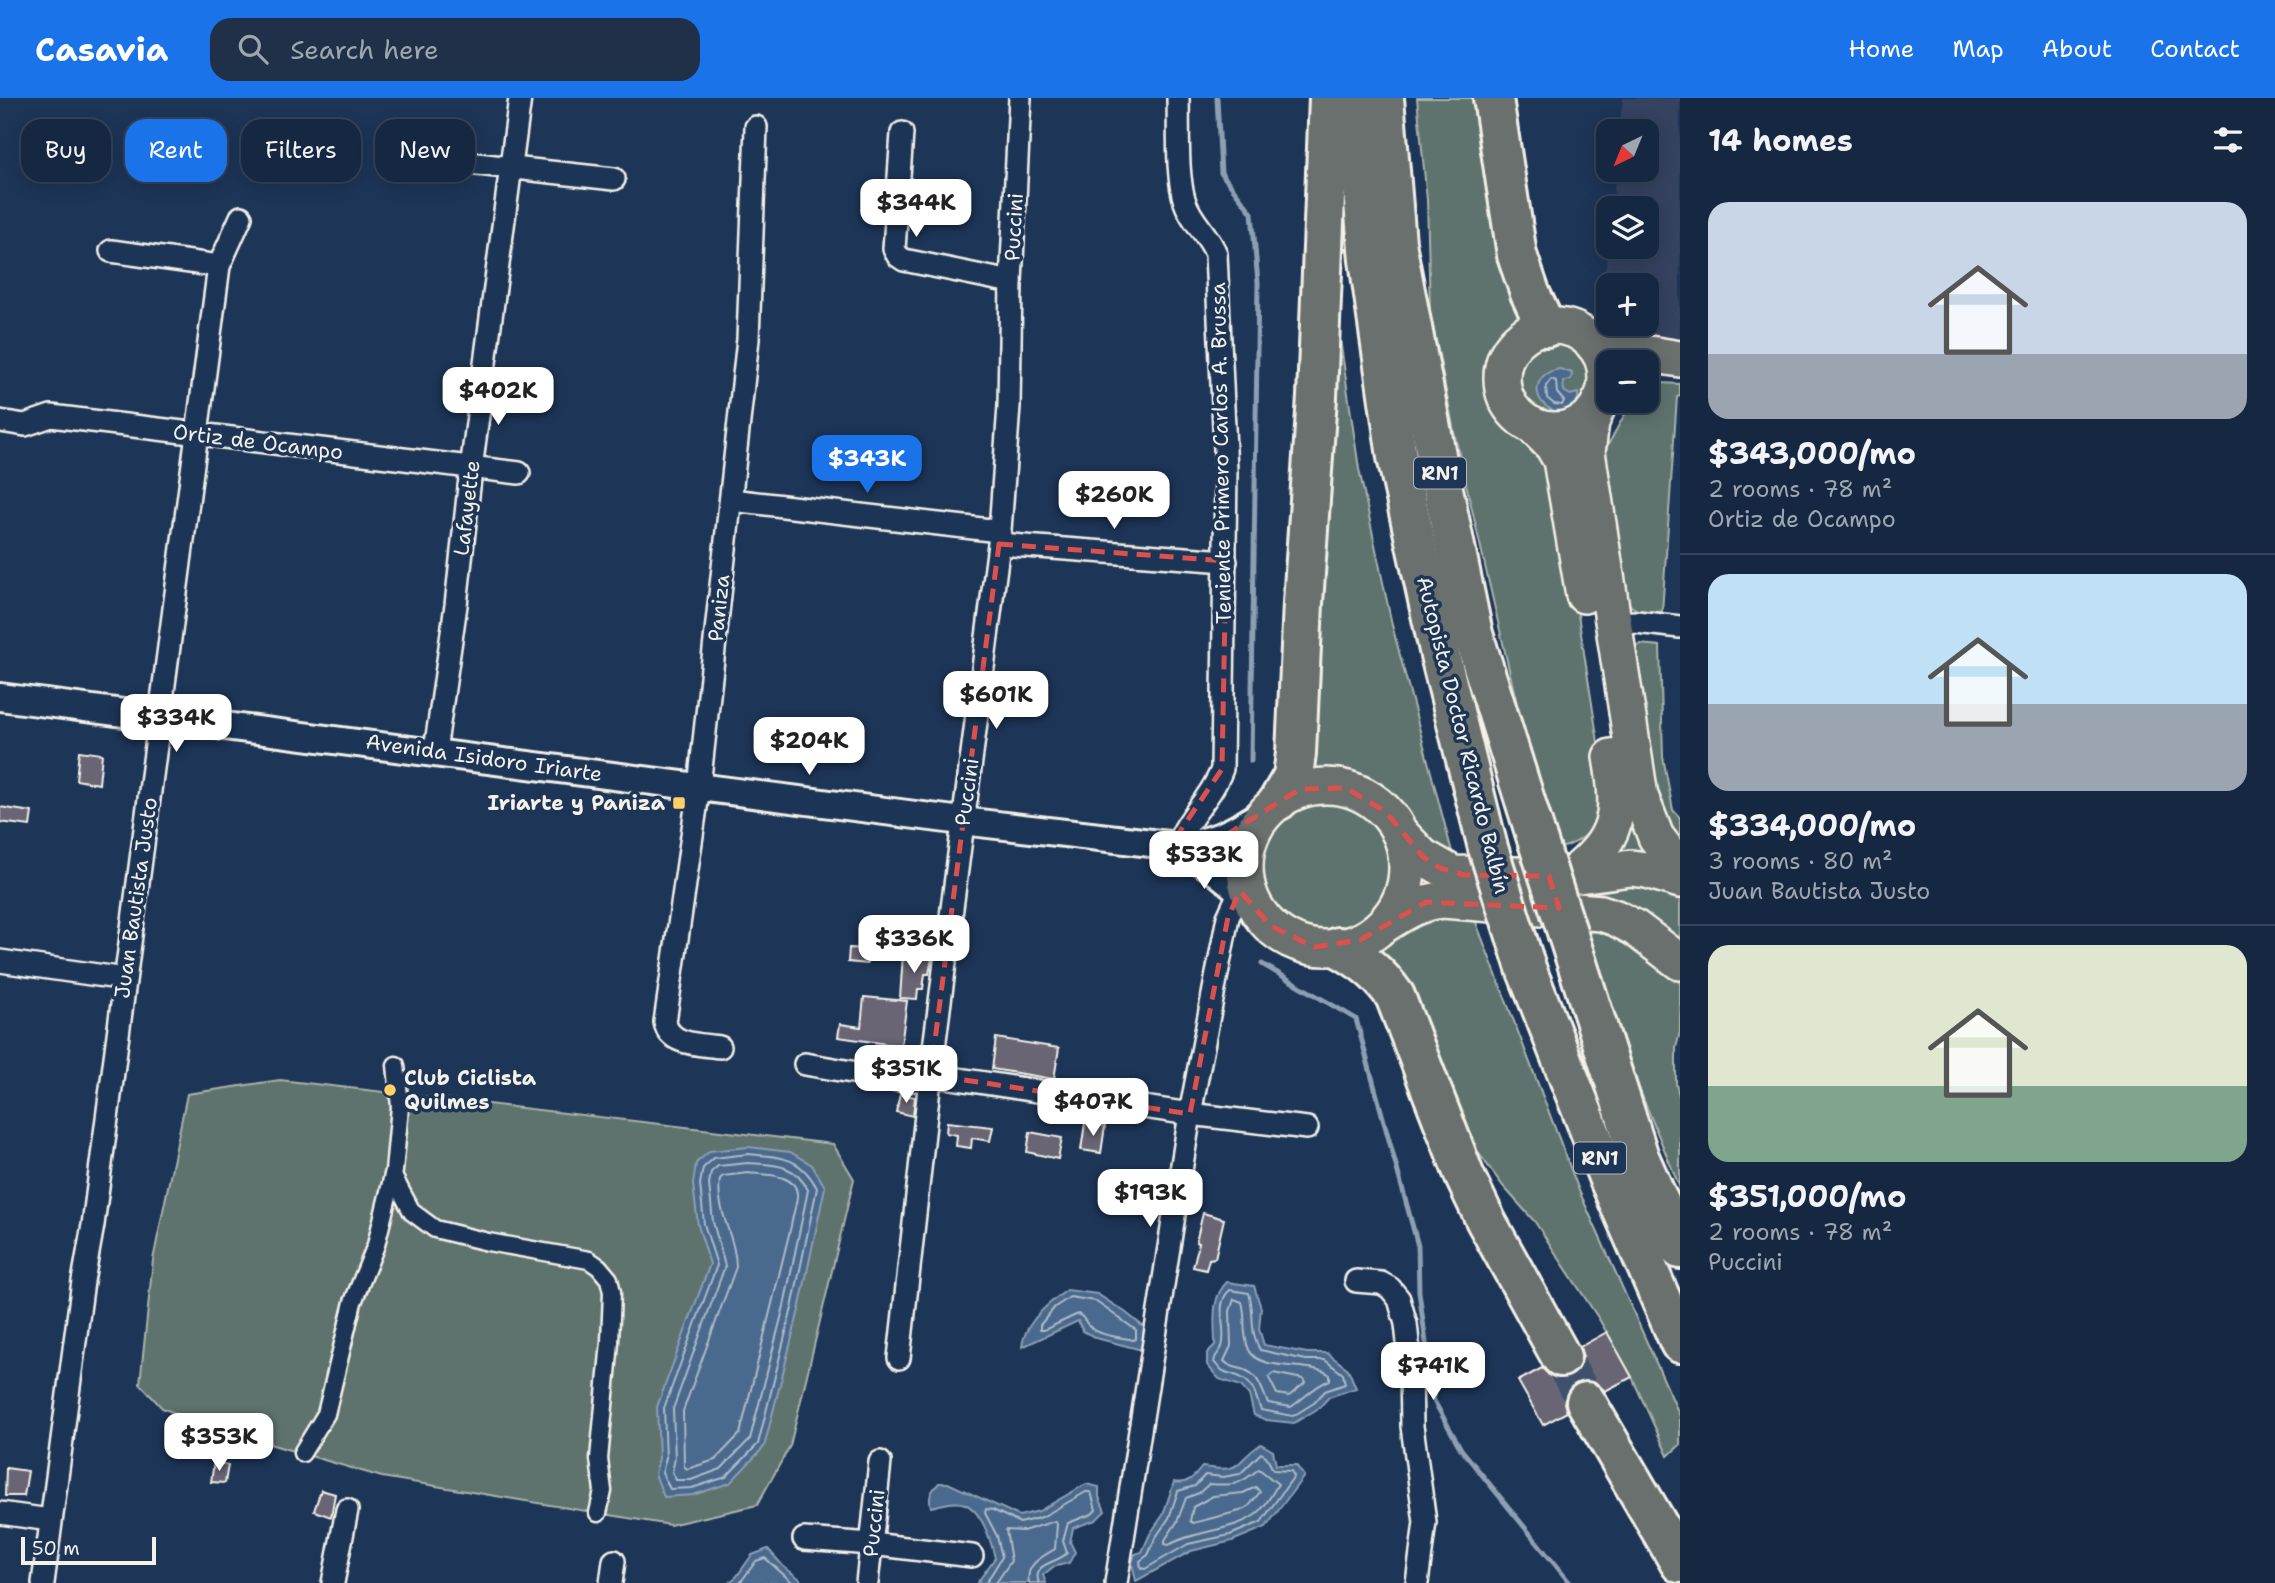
<!DOCTYPE html>
<html lang="en">
<head>
<meta charset="utf-8">
<style>
  :root { --surface:#162841; --page:#1f3048; --text:#f1f3f6; --muted:#9ea6b1; --line:#35445a; --accent:#1a73e8 }
  body { margin:0; font-family:"Shantell Sans",sans-serif; background:var(--page); color:var(--text); height:100vh; display:flex; flex-direction:column; font-size:26px; white-space:nowrap }
  * { box-sizing:border-box; margin:0 }
  p { font-size:23px; color:var(--muted) }
  .icon { flex:none; width:38px; height:38px; fill:none; stroke:currentColor; stroke-width:2; stroke-linecap:round; stroke-linejoin:round }
  .map { position:relative; flex:1; overflow:hidden }
  .drawer { display:flex; flex-direction:column; background:var(--surface); width:595px }
  .drawer>* { flex:none }
  .hud { position:absolute; left:21px; top:21px; width:665px; height:63px; display:flex; gap:14px }
  .needle { width:46px; rotate:223deg }
  .fabs { position:absolute; left:1596px; top:21px; display:grid; gap:14px }
  .fabs a { display:grid; place-items:center; width:63px; height:63px; border-radius:14px; background:var(--surface); box-shadow:0 4px 18px #0003,0 0 0 2px var(--line); font-size:35px }
  .scale { position:absolute; left:21px; bottom:18px; width:135px; box-sizing:border-box; padding-left:7px; border:4px solid #f4f1e8; border-top:0; font-size:19px; line-height:24px; white-space:nowrap; color:#f4f1e8; -webkit-text-stroke:5px #1d3557; paint-order:stroke }
  .price { position:absolute; translate:-50% -60px; padding:0 16px; border-radius:14px; background:#fff; color:#222; font-size:23px; line-height:46px; filter:drop-shadow(0 2px 4px #0008) }
  .price::after { content:''; position:absolute; left:50%; top:42px; width:21px; height:16px; margin-left:-10px; background:inherit; clip-path:polygon(0 0,100% 0,50% 100%) }
  .price.current { background:var(--accent); color:#fff }
  ul { padding:0; list-style:none }
  li { display:grid; align-content:center; gap:14px; height:371px; padding:0 28px }
  li+li { border-top:2px solid var(--line) }
  li span { display:grid; place-items:center; height:217px; border-radius:21px; color:#555 }
  li>.icon { margin-inline-start:auto }
  span .icon { width:126px; height:126px; fill:#fffc; stroke-width:1 }
  li b { font-size:30px }
  h2 { display:flex; justify-content:space-between; align-items:center; height:84px; padding:0 28px; font-size:30px }
  .chip { padding:0 24px; border-radius:21px; background:var(--surface); box-shadow:0 4px 18px #0003,0 0 0 2px var(--line); font-size:24px; line-height:63px }
  .chip.current { background:var(--accent); color:#fff }
  header { display:flex; align-items:center; gap:42px; box-sizing:border-box; height:98px; padding:0 35px; background:var(--accent); color:#fff }
  header strong { font-size:33px }
  nav { display:flex; gap:38px; margin-inline-start:auto; font-size:24px }
  .search { width:490px; height:63px; background:var(--page); display:flex; align-items:center; gap:18px; box-sizing:border-box; padding:0 24px; border-radius:21px; color:var(--muted); font-size:26px }
  main { display:flex; flex:1; min-height:0 }
  .map>svg:first-child { display:block }
  .built { fill:#344360; fill-rule:evenodd }
  .green { fill:#5f736e; stroke:#aab2ab; stroke-width:2 }
  .water { fill:#48698e; stroke:#8d9fb2; stroke-width:2 }
  .lines { fill:none; stroke-linecap:round; stroke-linejoin:round }
  .shore { stroke:#afbbc4; stroke-width:2 }
  .stream { stroke:#8d9fb2; stroke-width:5 }
  .building { fill:#696575; stroke:#f4f1e8; stroke-width:2 }
  .motorway-tunnel { stroke:#3d516d; stroke-width:38; stroke-dasharray:38 19; stroke-linecap:butt }
  .pedestrian-casing { stroke:#f4f1e8; stroke-width:21 }
  .minor-casing { stroke:#f4f1e8; stroke-width:26 }
  .tertiary-casing { stroke:#f4f1e8; stroke-width:32 }
  .primary-casing { stroke:#f4f1e8; stroke-width:40 }
  .motorway-casing { stroke:#f4f1e8; stroke-width:44 }
  .pedestrian { stroke:#1d3557; stroke-width:16 }
  .minor { stroke:#1d3557; stroke-width:21 }
  .tertiary { stroke:#1d3557; stroke-width:26 }
  .primary { stroke:#6b706d; stroke-width:35 }
  .motorway { stroke:#6b706d; stroke-width:38 }
  .motorway-bridge-casing { stroke:#f4f1e8; stroke-width:44; stroke-linecap:butt }
  .motorway-bridge { stroke:#6b706d; stroke-width:38 }
  .marked { fill:none; stroke:#dc504e; stroke-width:5; stroke-dasharray:14 9; stroke-linejoin:round }
  .poi-dot { fill:#ffd166; stroke:#1d3557; stroke-width:2.5 }
  .labels { text-anchor:middle; dominant-baseline:central; stroke-width:7; stroke-linejoin:round; paint-order:stroke }
  .shield { fill:#1d3557; stroke:#b4b9bc; stroke-width:2 }
  .shield-label { font-size:19px; font-weight:bold; fill:#f4f1e8 }
  .street-label { font-size:21px; fill:#f4f1e8; stroke:#1d3557 }
  .poi-label { font-size:21px; font-weight:bold; fill:#f4f1e8; stroke:#1d3557; text-anchor:end }
</style>
</head>
<body>
<header>
<strong>Casavia</strong>
<div class="search"><svg class="icon" aria-label="search" viewBox="0 0 24 24"><circle cx="10" cy="10" r="6"/><path d="M15 15l6 6"/></svg>Search here</div>
<nav><a>Home</a><a>Map</a><a>About</a><a>Contact</a></nav>
</header>
<main>
<div class="map">
<svg width="1680" height="1485" viewBox="0 0 1680 1485">
  <rect width="100%" height="100%" fill="#1d3557"/>
  <filter id="ink" filterUnits="userSpaceOnUse"><feTurbulence type="fractalNoise" baseFrequency=".0143" numOctaves="2"/><feDisplacementMap in="SourceGraphic" scale="14" xChannelSelector="R" yChannelSelector="G"/><feConvolveMatrix kernelMatrix="1 2 1 2 8 2 1 2 1" color-interpolation-filters="sRGB"/></filter>
  <g filter="url(#ink)">
    <!-- built -->
    <path class="built" d="M1623 0H1680V242L1600 231 1608 145V149H1647V110H1612L1616 72H1647V33H1619ZM1608 187H1647V226H1608Z"/>
    <!-- green -->
    <g class="green">
      <path d="M1417 0H1488L1524 226 1504 244 1493 268 1494 299 1499 318 1512 333 1547 362 1559 395 1603 676C1604 686 1606 701 1603 710 1597 731 1581 745 1560 750L1517 606 1455 338 1430 213 1427 102Z"/>
      <polygon points="1328,159 1359,371 1392,527 1452,754 1445,754 1401,721 1391,704 1369,686 1344,677 1324,675 1302,679"/>
      <circle cx="1552" cy="281" r="44"/>
      <polygon points="1661,285 1680,286 1680,298 1677,299 1662,514 1637,512 1624,503 1602,358 1632,303 1647,303 1647,288"/>
      <polygon points="1640,546 1660,548 1663,659 1673,712 1680,720 1680,748 1657,701 1635,551"/>
      <circle cx="1326" cy="770" r="66"/>
      <polygon points="1624,712 1660,760 1608,758"/>
      <polygon points="1626,789 1644,790 1680,799 1680,848 1584,797"/>
      <polygon points="1580,818 1625,845 1680,885 1680,934 1676,950 1676,986 1680,1001 1680,1090 1610,920"/>
      <path d="M1459 820 1475 822 1580 1095 1680 1318V1347L1668 1358 1632 1279 1599 1221 1535 1124 1503 1088 1466 1038 1375 854C1392 829 1431 821 1459 820Z"/>
      <polygon points="280,982 833,1046 854,1081 790,1348 757,1407 670,1427 382,1379 198,1325 162,1310 140,1286 153,1162 187,996"/>
    </g>
    <!-- water -->
    <g class="water">
      <path d="M1560 271 1572 275 1571 281 1563 284 1564 293 1570 297 1578 295C1579 307 1571 313 1560 315 1530 307 1530 275 1560 271Z"/>
      <polygon points="748,1049 790,1054 812,1067 825,1089 799,1212 764,1349 730,1385 693,1397 664,1399 655,1376 659,1360 657,1309 710,1166 698,1127 693,1086 696,1065 710,1053"/>
      <path d="M1227 1184 1254 1188 1261 1210 1259 1231 1264 1247 1307 1255H1327L1348 1271 1356 1290 1329 1299 1319 1310 1294 1325 1266 1322 1254 1317 1249 1297 1241 1288 1219 1281 1207 1267V1255L1215 1247C1215 1224 1210 1201 1227 1184Z"/>
      <path d="M1067 1192 1097 1196 1125 1214 1145 1230 1142 1252 1096 1240 1083 1233 1078 1223 1022 1249C1024 1225 1048 1205 1067 1192Z"/>
      <path d="M1261 1346 1273 1353 1276 1367H1296L1304 1378 1266 1429 1232 1443 1191 1453 1136 1483 1132 1465 1135 1456 1142 1454 1150 1436 1163 1417 1174 1384C1187 1387 1194 1379 1202 1369 1246 1375 1231 1366 1261 1346Z"/>
      <path d="M939 1385H948L1019 1418 1039 1413 1086 1386 1099 1389V1399L1105 1413 1096 1422 1073 1430 1070 1444 1075 1454 1069 1465 1053 1469 1043 1477 1046 1485H977L995 1460C991 1443 983 1414 965 1406 955 1402 941 1407 931 1409 928 1398 931 1393 939 1385Z"/>
      <polygon points="768,1451 783,1468 800,1481 801,1485 729,1485 737,1478 752,1457"/>
    </g>
    <g class="lines">
      <!-- shore -->
      <g class="shore">
        <polygon points="1551,281 1556,283 1557,295 1564,303 1562,307 1554,306 1547,300 1546,288"/>
        <path d="M748 1056C781 1059 800 1058 817 1090L792 1210 758 1346 726 1379 692 1390 670 1391 662 1375 666 1360 664 1310 717 1167 704 1126 700 1086 703 1070 714 1060Z"/>
        <path d="M748 1065C775 1067 794 1065 808 1092L784 1208 750 1341 721 1371 691 1382H676L672 1374 675 1360 673 1311 725 1168 713 1124 709 1086 711 1074 718 1068Z"/>
        <path d="M748 1075C762 1077 795 1075 797 1095 798 1104 792 1118 791 1128L740 1336 715 1362 687 1371 684 1368 683 1313 736 1169C736 1139 715 1112 720 1081L723 1078Z"/>
        <path d="M1230 1192 1249 1195C1255 1215 1249 1234 1260 1252L1306 1262H1325L1343 1276 1345 1286 1325 1293 1314 1305 1293 1318 1261 1312C1256 1301 1255 1288 1244 1281 1231 1273 1225 1279 1214 1264 1215 1256 1219 1256 1222 1249 1228 1230 1213 1207 1230 1192Z"/>
        <path d="M1070 1199 1095 1203 1136 1232V1241L1133 1242C1120 1239 1099 1238 1089 1228 1084 1223 1086 1220 1078 1216L1044 1232H1040V1227L1055 1209Z"/>
        <path d="M1234 1201 1242 1204C1247 1221 1241 1233 1249 1252 1260 1275 1312 1263 1330 1277V1282C1315 1287 1305 1300 1291 1309L1268 1305C1262 1293 1260 1278 1245 1272 1237 1269 1230 1270 1224 1263L1231 1248 1230 1213Z"/>
        <polygon points="1273,1275 1303,1281 1305,1285 1289,1298 1277,1296 1269,1280"/>
        <polygon points="1261,1355 1266,1358 1273,1372 1291,1373 1294,1378 1261,1424 1230,1437 1188,1446 1145,1471 1141,1470 1140,1463 1148,1457 1156,1439 1169,1420 1178,1393 1195,1388 1205,1377 1223,1379 1240,1376"/>
        <path d="M1259 1371 1278 1386C1273 1395 1264 1411 1255 1417 1233 1433 1195 1432 1169 1447L1165 1446V1442L1177 1424 1186 1400 1199 1395 1209 1386C1235 1388 1239 1387 1259 1371Z"/>
        <polygon points="1256,1389 1260,1394 1249,1408 1240,1413 1193,1425 1190,1423 1193,1409 1213,1398 1243,1395"/>
        <polyline points="740,1485 756,1463 765,1460 793,1485"/>
        <path d="M986 1485 1002 1459 997 1438 985 1415 986 1411 993 1412 1020 1425 1042 1419 1086 1394H1091L1096 1412 1092 1416 1068 1425 1063 1443 1067 1455C1057 1466 1031 1464 1039 1485"/>
        <path d="M996 1485 1011 1463 1006 1432 1023 1433 1055 1423 1057 1426 1055 1451C1042 1459 1025 1466 1029 1485"/>
      </g>
      <!-- stream -->
      <g class="stream">
        <polyline points="1217,0 1221,75 1252,115 1258,185 1251,663"/>
        <polyline points="1262,866 1356,921 1418,1148 1419,1194 1434,1303 1461,1351 1570,1485"/>
      </g>
    </g>
    <!-- building -->
    <g class="building">
      <polygon points="79,653 102,656 99,686 76,682"/>
      <polygon points="0,709 32,714 30,728 0,724"/>
      <polygon points="849,850 868,851 867,866 848,864"/>
      <polygon points="903,856 932,860 929,876 925,876 923,891 918,891 917,901 900,900"/>
      <polygon points="864,899 907,903 901,948 838,939 840,926 861,929"/>
      <polygon points="996,940 1059,950 1054,981 992,971"/>
      <polygon points="900,996 915,999 913,1018 896,1014"/>
      <polygon points="947,1024 993,1029 990,1043 972,1040 971,1050 956,1048 957,1037 946,1035"/>
      <polygon points="1085,1025 1105,1028 1101,1055 1081,1052"/>
      <polygon points="1030,1034 1062,1040 1058,1061 1027,1054"/>
      <polygon points="1203,1115 1224,1121 1215,1160 1209,1161 1206,1172 1193,1169 1199,1145 1196,1144"/>
      <polygon points="1607,1234 1632,1279 1605,1293 1596,1285 1587,1282 1576,1285 1567,1294 1564,1305 1567,1314 1543,1327 1518,1283 1542,1270 1550,1278 1560,1281 1571,1278 1580,1270 1583,1259 1580,1249"/>
      <polygon points="214,1364 228,1367 225,1385 211,1384"/>
      <polygon points="6,1370 28,1373 24,1398 5,1398"/>
      <polygon points="321,1392 335,1396 331,1419 314,1413"/>
    </g>
    <g class="lines">
      <!-- motorway-tunnel -->
      <polyline class="motorway-tunnel" points="1561,1259 1586,1304"/>
      <defs>
        <g id="pedestrian">
          <polyline points="393,1078 412,1114 435,1131 488,1144 589,1162 599,1169 609,1181 612,1194 610,1244 599,1361 603,1393 598,1415"/>
          <polyline points="302,1355 326,1316 353,1204 376,1147 394,1073 400,1009 396,967"/>
        </g>
        <g id="minor">
          <polyline points="902,35 894,151 898,158 904,162 1011,184"/>
          <polyline points="404,58 614,81"/>
          <polyline points="111,153 219,168"/>
          <polyline points="0,323 25,327 51,318 519,375"/>
          <polyline points="731,402 999,433"/>
          <polyline points="999,446 1226,463"/>
          <polyline points="1612,525 1636,524 1680,529"/>
          <polyline points="435,653 456,507 471,371 520,0"/>
          <path d="M1177 748C1187 719 1212 699 1222 671L1226 373 1216 156C1209 137 1191 123 1185 104 1176 78 1179 29 1178 0"/>
          <polyline points="0,863 125,881"/>
          <path d="M720 949C701 946 669 948 665 924L699 689 748 241 756 29"/>
          <polyline points="805,966 904,983 945,979 1190,1016 1307,1030"/>
          <polyline points="1356,1183 1381,1185 1390,1190 1399,1201 1406,1226 1411,1272 1412,1328 1425,1424 1417,1485"/>
          <polyline points="899,1260 930,981 999,446 1009,308 1011,184 1020,0"/>
          <polyline points="0,1415 50,1422"/>
          <polyline points="804,1441 872,1446 972,1458"/>
          <polyline points="43,1485 83,1183 93,1127 219,168 241,119"/>
          <polyline points="333,1485 347,1412"/>
          <polyline points="611,1485 614,1463"/>
          <polyline points="867,1485 880,1364"/>
          <polyline points="1116,1485 1190,1016 1228,819 1240,793"/>
        </g>
        <g id="tertiary">
          <path d="M0 599 962 723 1177 748C1212 746 1238 732 1267 712"/>
          <path d="M1177 748C1209 767 1230 782 1255 809"/>
        </g>
        <g id="primary">
          <circle cx="1554" cy="280" r="52"/>
          <polyline points="1594,247 1680,261"/>
          <polyline points="1600,303 1591,324 1587,354 1640,698 1656,739 1680,770"/>
          <polyline points="1532,327 1553,348 1561,362 1584,497"/>
          <circle cx="1326" cy="769" r="81"/>
          <polyline points="1399,734 1423,759 1453,776 1571,778 1631,770 1647,772 1680,782"/>
          <path d="M1571 778C1619 740 1621 717 1611 659"/>
          <path d="M1382 828C1403 815 1419 804 1443 802L1601 815 1616 820 1635 830 1680 864"/>
        </g>
        <g id="motorway">
          <polyline points="1355,0 1369,162 1397,359 1440,557 1488,750"/>
          <polyline points="1384,0 1396,145 1436,357 1473,536 1537,741"/>
          <polyline points="1493,0 1517,157 1530,195 1546,229"/>
          <polyline points="1279,702 1293,678 1296,655 1303,505 1317,299 1329,0"/>
          <polyline points="1568,837 1639,1059 1680,1151"/>
          <path d="M1338 849C1362 862 1379 875 1395 898L1465 1079 1486 1123 1561 1259"/>
          <polyline points="1527,873 1608,1079 1680,1245"/>
          <polyline points="1586,1304 1680,1465"/>
        </g>
      </defs>
      <!-- pedestrian casing -->
      <use href="#pedestrian" class="pedestrian-casing"/>
      <!-- minor casing -->
      <use href="#minor" class="minor-casing"/>
      <!-- tertiary casing -->
      <use href="#tertiary" class="tertiary-casing"/>
      <!-- primary casing -->
      <use href="#primary" class="primary-casing"/>
      <!-- motorway casing -->
      <use href="#motorway" class="motorway-casing"/>
      <!-- pedestrian -->
      <use href="#pedestrian" class="pedestrian"/>
      <!-- minor -->
      <use href="#minor" class="minor"/>
      <!-- tertiary -->
      <use href="#tertiary" class="tertiary"/>
      <!-- primary -->
      <use href="#primary" class="primary"/>
      <!-- motorway -->
      <use href="#motorway" class="motorway"/>
      <defs>
        <g id="motorway-bridge">
          <polyline points="1537,741 1568,837"/>
          <polyline points="1488,750 1527,873"/>
        </g>
      </defs>
      <!-- motorway-bridge casing -->
      <use href="#motorway-bridge" class="motorway-bridge-casing"/>
      <!-- motorway-bridge -->
      <use href="#motorway-bridge" class="motorway-bridge"/>
    </g>
  </g>
  <!-- marked area -->
  <path class="marked" d="M999 446 1226 463 1222 671 1166 754 1226 737 1300 691 1346 690 1386 714 1423 759 1440 770 1464 777 1549 778 1559 810 1426 804 1360 842 1314 849 1271 828 1240 793 1228 819 1190 1016 945 979 930 981Z"/>
  <!-- markers -->
  <g class="poi-dot">
    <rect x="672" y="698" width="14" height="14" rx="3.5"/>
    <circle cx="390" cy="992" r="7"/>
  </g>
  <g class="labels">
    <!-- shield labels -->
    <g class="shield">
      <rect x="1414" y="359.5" width="52" height="31" rx="5"/>
      <rect x="1574" y="1044.5" width="52" height="31" rx="5"/>
    </g>
    <g class="shield-label">
      <text x="1440" y="375">RN1</text>
      <text x="1600" y="1060">RN1</text>
    </g>
    <!-- street labels -->
    <g class="street-label">
      <text transform="translate(1014 129) rotate(-87)">Puccini</text>
      <text transform="translate(258 344) rotate(7)">Ortiz de Ocampo</text>
      <text transform="translate(1221 355) rotate(-91)">Teniente Primero Carlos A. Brussa</text>
      <text transform="translate(467 410) rotate(-83)">Lafayette</text>
      <text transform="translate(719 510) rotate(-84)">Paniza</text>
      <text transform="translate(1463 637) rotate(76)">Autopista Doctor Ricardo Balbín</text>
      <text transform="translate(484 660) rotate(8)">Avenida Isidoro Iriarte</text>
      <text transform="translate(967 694) rotate(-82)">Puccini</text>
      <text transform="translate(136 800) rotate(-82)">Juan Bautista Justo</text>
      <text transform="translate(874 1425) rotate(-84)">Puccini</text>
    </g>
    <!-- poi labels -->
    <g class="poi-label">
      <text x="665" y="705">Iriarte y Paniza</text>
      <text x="404" y="980" text-anchor="start">Club Ciclista<tspan x="404" dy="24">Quilmes</tspan></text>
    </g>
  </g>
</svg>
<div class="fabs">
<a><svg class="needle" viewBox="-14 -14 28 28"><path d="M0-13l5 13h-10z" fill="#e53935"/><path d="M0 13l5-13h-10z" fill="#9ea6b1"/></svg></a>
<a><svg class="icon" aria-label="layers" viewBox="0 0 24 24"><path d="M12 4l9 5-9 5-9-5zM3 14l9 5 9-5"/></svg></a>
<a>+</a>
<a>−</a>
</div>
<div class="scale">50 m</div>
<b class="price" style="left:916px;top:141px">$344K</b>
<b class="price" style="left:498px;top:329px">$402K</b>
<b class="price current" style="left:867px;top:397px">$343K</b>
<b class="price" style="left:1114px;top:433px">$260K</b>
<b class="price" style="left:996px;top:633px">$601K</b>
<b class="price" style="left:176px;top:656px">$334K</b>
<b class="price" style="left:809px;top:679px">$204K</b>
<b class="price" style="left:1204px;top:793px">$533K</b>
<b class="price" style="left:914px;top:877px">$336K</b>
<b class="price" style="left:906px;top:1007px">$351K</b>
<b class="price" style="left:1093px;top:1040px">$407K</b>
<b class="price" style="left:1150px;top:1131px">$193K</b>
<b class="price" style="left:1433px;top:1304px">$741K</b>
<b class="price" style="left:219px;top:1375px">$353K</b>
<div class="hud">
<a class="chip">Buy</a>
<a class="chip current">Rent</a>
<a class="chip">Filters</a>
<a class="chip">New</a>
</div>
</div>
<section class="drawer">
<h2>14 homes<svg class="icon" aria-label="filters" viewBox="0 0 24 24"><path d="M4 7h16M4 17h16"/><circle cx="9" cy="7" r="2"/><circle cx="15" cy="17" r="2"/></svg></h2>
<ul>
<li><span style="background:linear-gradient(#c9d6e8 70%,#9aa5b1 0)"><svg class="icon" aria-label="home" viewBox="0 0 24 24"><path d="M3 11l9-7 9 7M6 9v11h12V9"/></svg></span><div><b>$343,000/mo</b><p>2 rooms · 78 m²</p><p>Ortiz de Ocampo</p></div></li>
<li><span style="background:linear-gradient(#bfe0f5 60%,#9aa5b1 0)"><svg class="icon" aria-label="home" viewBox="0 0 24 24"><path d="M3 11l9-7 9 7M6 9v11h12V9"/></svg></span><div><b>$334,000/mo</b><p>3 rooms · 80 m²</p><p>Juan Bautista Justo</p></div></li>
<li><span style="background:linear-gradient(#dfe7d0 65%,#7fa58c 0)"><svg class="icon" aria-label="home" viewBox="0 0 24 24"><path d="M3 11l9-7 9 7M6 9v11h12V9"/></svg></span><div><b>$351,000/mo</b><p>2 rooms · 78 m²</p><p>Puccini</p></div></li>
</ul>
</section>
</main>
</body>
</html>
